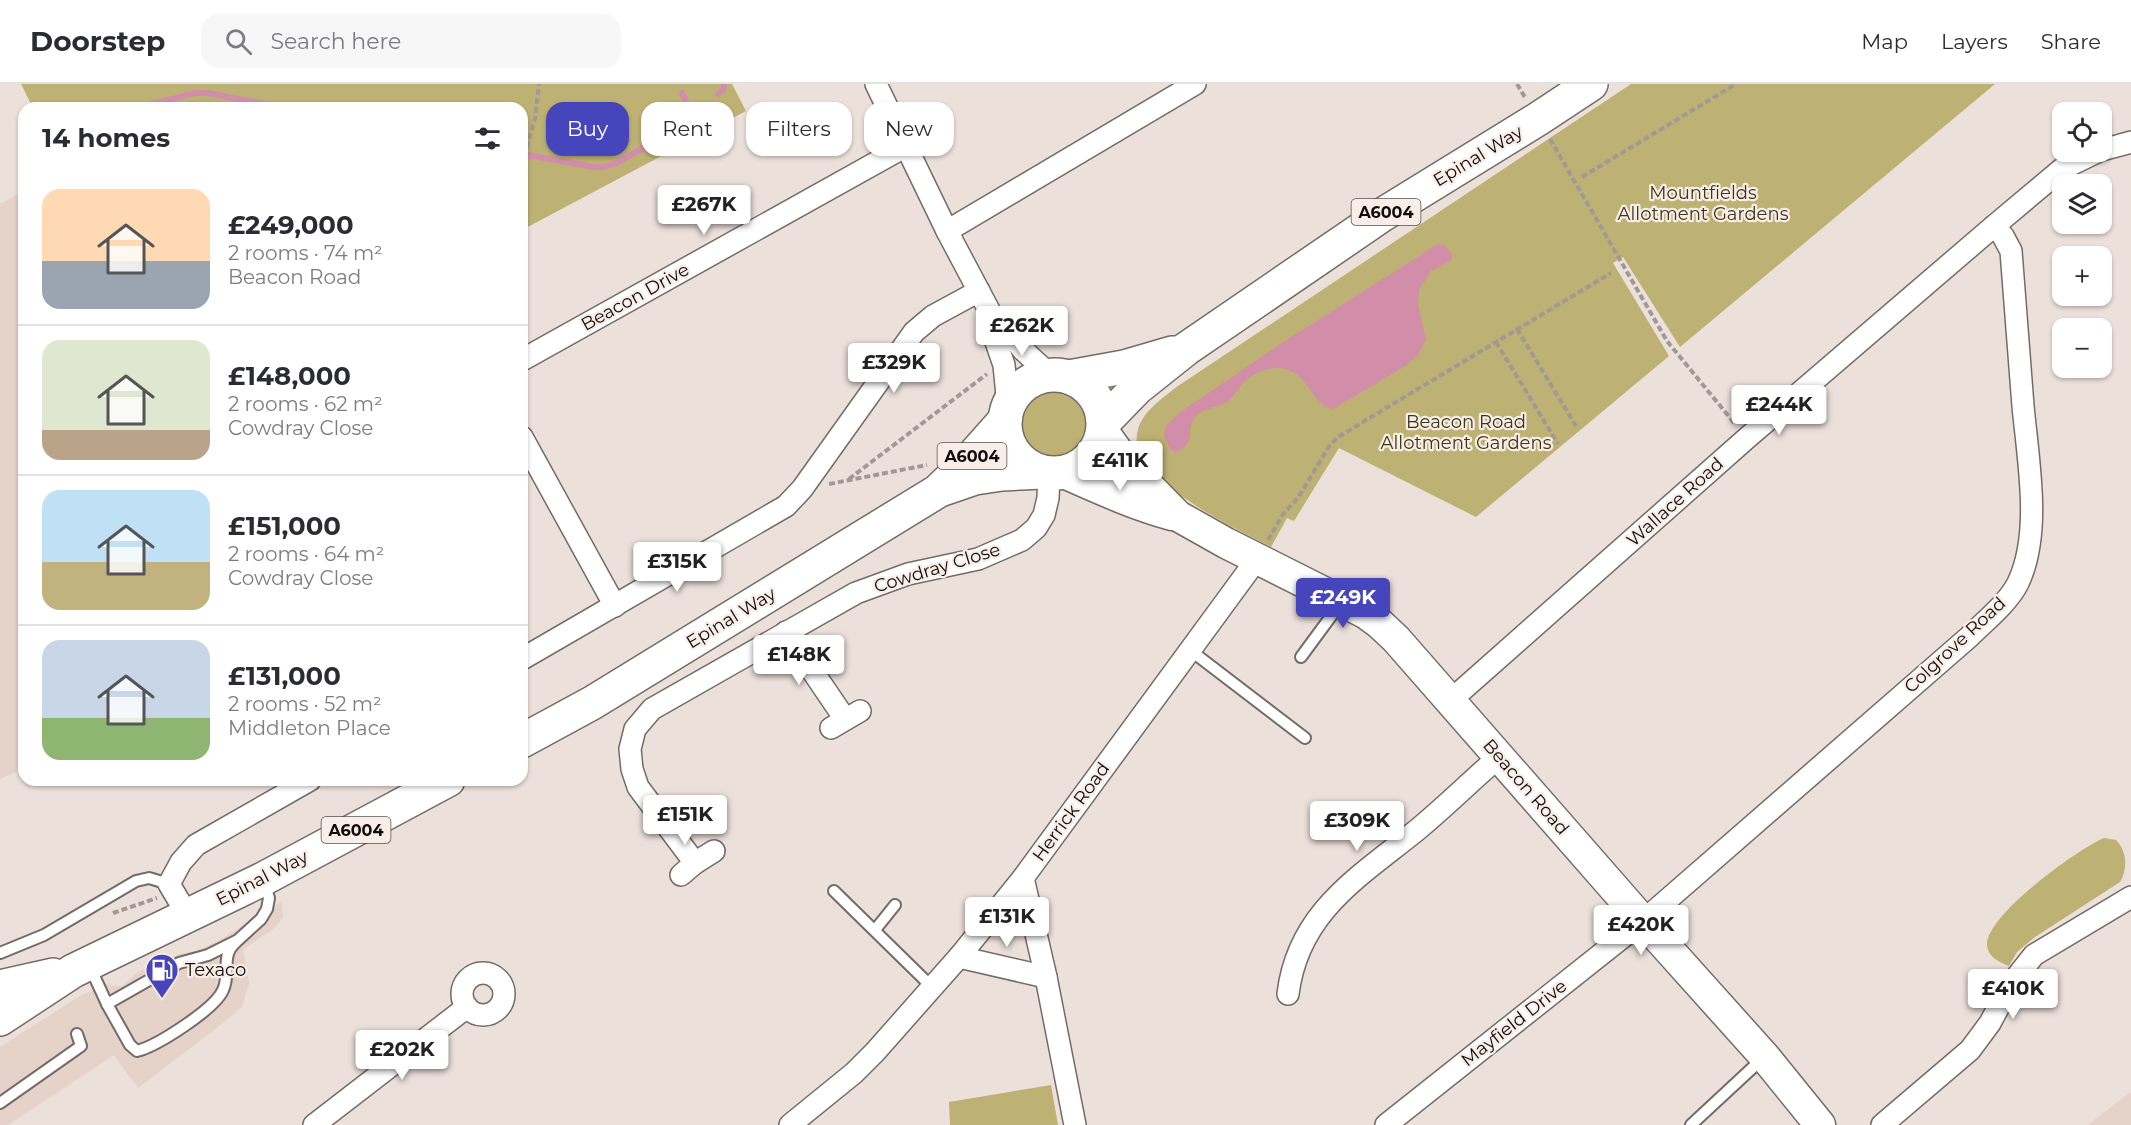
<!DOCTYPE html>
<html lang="en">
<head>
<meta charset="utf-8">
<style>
  :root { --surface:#fff; --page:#f7f7f7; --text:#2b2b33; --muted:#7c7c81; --line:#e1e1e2; --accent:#4745bb }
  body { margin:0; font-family:Montserrat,sans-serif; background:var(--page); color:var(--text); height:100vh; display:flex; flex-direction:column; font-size:22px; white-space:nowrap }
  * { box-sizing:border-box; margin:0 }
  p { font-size:20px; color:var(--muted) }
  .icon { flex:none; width:33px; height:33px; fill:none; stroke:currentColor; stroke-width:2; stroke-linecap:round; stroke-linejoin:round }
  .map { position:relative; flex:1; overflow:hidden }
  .side { position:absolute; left:18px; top:18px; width:510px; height:684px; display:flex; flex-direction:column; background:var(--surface); border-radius:18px; box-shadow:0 2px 4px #0004 }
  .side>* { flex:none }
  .guide { position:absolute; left:546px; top:18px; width:570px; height:54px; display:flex; gap:12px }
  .fabs { position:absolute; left:2052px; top:18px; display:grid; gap:12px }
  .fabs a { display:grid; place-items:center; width:60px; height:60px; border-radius:12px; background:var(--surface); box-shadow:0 2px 4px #0004; font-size:30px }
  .price { position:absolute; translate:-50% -51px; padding:0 14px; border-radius:6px; background:#fff; color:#222; font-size:20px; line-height:39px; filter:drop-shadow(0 2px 3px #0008) }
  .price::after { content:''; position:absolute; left:50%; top:36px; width:18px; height:14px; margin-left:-9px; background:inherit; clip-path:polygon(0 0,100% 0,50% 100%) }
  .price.on { background:var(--accent); color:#fff }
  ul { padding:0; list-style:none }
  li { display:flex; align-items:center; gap:18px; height:150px; padding:0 24px }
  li+li { border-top:2px solid var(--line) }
  li span { display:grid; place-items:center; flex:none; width:168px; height:120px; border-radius:18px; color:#555 }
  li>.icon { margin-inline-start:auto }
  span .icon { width:72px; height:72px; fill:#fffc; stroke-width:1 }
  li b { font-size:26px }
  h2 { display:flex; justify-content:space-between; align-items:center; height:72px; padding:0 24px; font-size:26px }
  .chip { padding:0 21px; border-radius:18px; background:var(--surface); box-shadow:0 2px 4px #0004; font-size:21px; line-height:54px }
  .chip.on { background:var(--accent); color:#fff }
  header { display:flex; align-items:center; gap:36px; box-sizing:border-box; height:84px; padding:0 30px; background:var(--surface); border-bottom:2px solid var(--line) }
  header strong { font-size:28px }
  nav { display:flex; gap:33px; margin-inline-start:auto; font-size:21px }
  .search { width:420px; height:54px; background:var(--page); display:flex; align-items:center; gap:15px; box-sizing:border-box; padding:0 21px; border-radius:18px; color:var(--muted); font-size:22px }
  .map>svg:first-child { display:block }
  .built { fill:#e5d2c9 }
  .green { fill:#beb174 }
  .water { fill:#d28ea8 }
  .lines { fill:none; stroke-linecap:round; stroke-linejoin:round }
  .stream { stroke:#d28ea8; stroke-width:6 }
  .lane-casing { stroke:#756b66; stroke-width:14 }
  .street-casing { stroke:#756b66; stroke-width:24 }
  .secondary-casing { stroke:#756b66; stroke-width:33 }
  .primary-casing { stroke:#756b66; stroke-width:36 }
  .path { stroke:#a29995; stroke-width:4; stroke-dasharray:6 3; stroke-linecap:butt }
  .lane { stroke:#fff; stroke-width:10 }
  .street { stroke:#fff; stroke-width:21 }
  .secondary { stroke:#fff; stroke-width:30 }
  .primary { stroke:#fff; stroke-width:33 }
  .labels { text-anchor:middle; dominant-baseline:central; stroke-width:4.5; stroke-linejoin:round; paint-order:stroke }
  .shield { fill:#f9ede8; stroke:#56504d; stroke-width:1.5 }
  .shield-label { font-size:16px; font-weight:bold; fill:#100c0a }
  .street-label { font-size:18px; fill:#100c0a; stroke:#f9ede8 }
  .park-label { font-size:18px; fill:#3d3618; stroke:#f9ede8 }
  .poi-label { font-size:18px; fill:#100c0a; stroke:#f9ede8; text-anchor:start }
</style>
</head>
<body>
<header>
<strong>Doorstep</strong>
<div class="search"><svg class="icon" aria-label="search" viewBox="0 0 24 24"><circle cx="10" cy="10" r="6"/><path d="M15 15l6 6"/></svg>Search here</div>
<nav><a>Map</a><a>Layers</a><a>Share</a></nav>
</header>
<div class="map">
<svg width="2131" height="1041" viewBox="0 0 2131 1041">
  <rect width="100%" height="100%" fill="#ece0db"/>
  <!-- built -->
  <g class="built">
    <polygon points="24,107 24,684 0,695 0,120"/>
    <polygon points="282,817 283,834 271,847 243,865 249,899 242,923 222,940 138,1004 114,971 8,1041 0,1041 0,963 80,912 109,899 112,902 122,902 138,888 179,870 196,867 218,857"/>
    <polygon points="2131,1008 2131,1041 2088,1041 2102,1030"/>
  </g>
  <!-- green -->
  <g class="green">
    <polygon points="21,0 732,0 746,27 522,146 522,24 33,24"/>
    <path d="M1631 0H1995L1680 263 1623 173 1613 179 1669 272 1476 433 1339 364 1294 437 1287 434 1271 463C1237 445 1123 393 1138 345 1144 326 1164 313 1178 302Z"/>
    <circle cx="1055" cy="340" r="37"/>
    <path d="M2104 754 2116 756C2127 767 2128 785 2120 798L2035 853 2017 868 2009 882C1999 878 1988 873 1987 861 1986 831 2078 765 2104 754Z"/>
    <polygon points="1051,1001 1058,1041 950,1041 949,1018"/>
  </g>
  <!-- water -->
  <path class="water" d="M1438 160C1445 160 1448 165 1452 170V176L1431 187 1419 206 1418 221 1426 255 1418 271 1407 281 1333 325C1311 322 1309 286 1279 284 1269 283 1252 290 1245 297 1238 303 1235 313 1227 318 1217 324 1201 324 1194 335 1185 347 1198 359 1175 369L1170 365 1164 352 1166 342 1179 329 1285 257Z"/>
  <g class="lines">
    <!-- stream -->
    <g class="stream">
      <polyline points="718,10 723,6 724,0"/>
      <polyline points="137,24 195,9 208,9 285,24"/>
      <polyline points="690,27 701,21"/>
      <polyline points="522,70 594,83 604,83 614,80 686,41 692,30 682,9"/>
    </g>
    <defs>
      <g id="lane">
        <polyline points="1190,566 1305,654"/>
        <polyline points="1301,573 1340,520"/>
        <polyline points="834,807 933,904"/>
        <polyline points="875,846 895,821"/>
        <polyline points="0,869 44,851 136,797 149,794 169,800"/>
        <polyline points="90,883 107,920 179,879 208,871 238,856 261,835 267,825 269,814 264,798"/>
        <path d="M107 920 130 961 137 967C157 962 215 925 223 906 231 890 220 871 236 858"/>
        <polyline points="0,1019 81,962 77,950"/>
        <polyline points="1691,1041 1762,975"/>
      </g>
      <g id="street">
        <polyline points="876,0 947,147 991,230 1006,244 1023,266 1050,291"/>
        <polyline points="2102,66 2131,58"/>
        <polyline points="947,147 1195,0"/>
        <polyline points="991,230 994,252 1004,281 1008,322"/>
        <polyline points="522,276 906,62"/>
        <polyline points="522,353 615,522"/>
        <polyline points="786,548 845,635"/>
        <polyline points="522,575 786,422 802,405 914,248 933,232 979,207"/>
        <polyline points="1451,616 1747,354 1994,142 2062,85 2097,68"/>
        <polyline points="831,644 860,627"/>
        <polyline points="695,779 638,703 632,685 630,665 635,645 652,625 856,509 908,490 978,475 1022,456 1036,444 1044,431 1048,414 1049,390"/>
        <polyline points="681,791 695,779 714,767"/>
        <polyline points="1023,794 1046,893 1075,1041"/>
        <polyline points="188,832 169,800 181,778 196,761 310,696"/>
        <polyline points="959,873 1046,893"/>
        <circle cx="483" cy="910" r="21"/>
        <path d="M1288 910C1298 828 1359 793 1417 746 1446 722 1472 696 1500 672"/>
        <polyline points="314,1041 467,923"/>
        <polyline points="790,1041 854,989 875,968 959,873 1023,794 1257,475"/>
        <path d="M1386 1041 1643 837 1969 553C1985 537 2008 519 2018 499 2042 449 2028 376 2023 322 2019 270 2015 219 2011 167L2003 152 1994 142"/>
        <polyline points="1882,1041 1970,966 1990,939 2011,900 2034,871 2131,813"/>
      </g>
      <g id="secondary">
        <polyline points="1103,347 1126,379 1178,432 1226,459 1365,529 1380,540 1396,555 1643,837 1765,973 1820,1041"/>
        <path d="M1064 389C1100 405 1135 421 1172 431"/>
      </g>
      <g id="primary">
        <circle cx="1054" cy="340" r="49"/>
        <polyline points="1069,293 1124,283 1172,269"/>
        <polyline points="1104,338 1137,304 1186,265 1382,131 1538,35 1591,0"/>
        <polyline points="943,405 975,394 1002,390 1042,388"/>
        <polyline points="522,657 592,619 938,407 965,381 1005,336"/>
        <polyline points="0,903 53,891"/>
        <polyline points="0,935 73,887 263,795 448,696"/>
      </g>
    </defs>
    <!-- lane casing -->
    <use href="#lane" class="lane-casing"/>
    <!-- street casing -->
    <use href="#street" class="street-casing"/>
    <!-- secondary casing -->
    <use href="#secondary" class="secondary-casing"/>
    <!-- primary casing -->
    <use href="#primary" class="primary-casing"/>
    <!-- path -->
    <g class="path">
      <polyline points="1517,0 1526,15"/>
      <polyline points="1550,55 1667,257 1735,340"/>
      <polyline points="522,81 535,34 539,0"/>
      <polyline points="1582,93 1736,0"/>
      <polyline points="1517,245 1576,342"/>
      <polyline points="1496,258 1558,360"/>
      <polyline points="849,395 987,290"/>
      <polyline points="829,400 927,381"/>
      <polyline points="1268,456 1283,430 1298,414 1330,361 1338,353 1611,189"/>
      <polyline points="113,829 157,814"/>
    </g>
    <!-- lane -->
    <use href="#lane" class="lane"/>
    <!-- street -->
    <use href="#street" class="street"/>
    <!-- secondary -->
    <use href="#secondary" class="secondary"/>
    <!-- primary -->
    <use href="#primary" class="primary"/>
  </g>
  <!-- icons -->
  <defs>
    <symbol id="fuel-pin" viewBox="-11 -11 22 30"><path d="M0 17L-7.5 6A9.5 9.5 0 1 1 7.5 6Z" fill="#4745bb" stroke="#f9ede8"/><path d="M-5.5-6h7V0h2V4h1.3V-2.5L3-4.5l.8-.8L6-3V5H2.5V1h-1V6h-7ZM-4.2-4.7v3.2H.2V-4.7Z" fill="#fff"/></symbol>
  </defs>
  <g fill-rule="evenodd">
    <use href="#fuel-pin" x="143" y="867" width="38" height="52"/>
  </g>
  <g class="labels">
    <!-- shield labels -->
    <g class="shield">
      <rect x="1351.5" y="115" width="69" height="26" rx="4.5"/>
      <rect x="937.5" y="359" width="69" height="26" rx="4.5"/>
      <rect x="321.5" y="733" width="69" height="26" rx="4.5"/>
    </g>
    <g class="shield-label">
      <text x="1386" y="128">A6004</text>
      <text x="972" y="372">A6004</text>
      <text x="356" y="746">A6004</text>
    </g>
    <!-- street labels -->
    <g class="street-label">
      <text transform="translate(1478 72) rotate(-31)">Epinal Way</text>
      <text transform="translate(635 213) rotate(-29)">Beacon Drive</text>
      <text transform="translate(1675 418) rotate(-42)">Wallace Road</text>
      <text transform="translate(937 484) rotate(-17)">Cowdray Close</text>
      <text transform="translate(731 534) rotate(-31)">Epinal Way</text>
      <text transform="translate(1955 561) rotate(-43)">Colgrove Road</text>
      <text transform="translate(1526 703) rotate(49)">Beacon Road</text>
      <text transform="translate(1071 728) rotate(-54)">Herrick Road</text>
      <text transform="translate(262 794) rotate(-27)">Epinal Way</text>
      <text transform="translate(1514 939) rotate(-38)">Mayfield Drive</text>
    </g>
    <!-- park labels -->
    <g class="park-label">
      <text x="1703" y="109">Mountfields<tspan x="1703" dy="21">Allotment Gardens</tspan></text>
      <text x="1466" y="338">Beacon Road<tspan x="1466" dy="21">Allotment Gardens</tspan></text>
    </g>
    <!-- poi labels -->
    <g class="poi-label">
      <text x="185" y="886">Texaco</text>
    </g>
  </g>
</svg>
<div class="fabs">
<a><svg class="icon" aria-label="locate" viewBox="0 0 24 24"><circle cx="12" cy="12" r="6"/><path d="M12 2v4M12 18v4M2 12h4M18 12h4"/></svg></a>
<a><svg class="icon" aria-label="layers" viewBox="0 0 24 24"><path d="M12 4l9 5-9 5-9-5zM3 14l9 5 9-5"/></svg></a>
<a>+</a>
<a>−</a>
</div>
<b class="price" style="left:704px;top:152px">£267K</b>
<b class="price" style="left:1022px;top:273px">£262K</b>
<b class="price" style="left:894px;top:310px">£329K</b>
<b class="price" style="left:1779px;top:352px">£244K</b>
<b class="price" style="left:1120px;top:408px">£411K</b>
<b class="price" style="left:677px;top:509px">£315K</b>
<b class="price on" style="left:1343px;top:545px">£249K</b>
<b class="price" style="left:799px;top:602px">£148K</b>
<b class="price" style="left:685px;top:762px">£151K</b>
<b class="price" style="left:1357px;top:768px">£309K</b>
<b class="price" style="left:1007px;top:864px">£131K</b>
<b class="price" style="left:1641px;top:872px">£420K</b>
<b class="price" style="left:2013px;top:936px">£410K</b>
<b class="price" style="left:402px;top:997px">£202K</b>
<div class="guide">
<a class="chip on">Buy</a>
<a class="chip">Rent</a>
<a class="chip">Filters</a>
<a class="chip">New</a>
</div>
<section class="side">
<h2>14 homes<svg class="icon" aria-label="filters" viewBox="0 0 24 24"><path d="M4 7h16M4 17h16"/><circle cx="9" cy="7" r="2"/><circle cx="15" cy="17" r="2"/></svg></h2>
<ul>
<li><span style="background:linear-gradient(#ffd9b3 60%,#9aa5b1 0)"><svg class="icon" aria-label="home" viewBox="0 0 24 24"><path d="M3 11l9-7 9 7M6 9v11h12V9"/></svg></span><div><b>£249,000</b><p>2 rooms · 74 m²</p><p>Beacon Road</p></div></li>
<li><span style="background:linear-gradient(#dfe7d0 75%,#b9a48a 0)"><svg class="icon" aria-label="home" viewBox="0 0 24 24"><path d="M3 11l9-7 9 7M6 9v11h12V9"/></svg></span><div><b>£148,000</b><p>2 rooms · 62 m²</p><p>Cowdray Close</p></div></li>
<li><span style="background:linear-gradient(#bfe0f5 60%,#c2b280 0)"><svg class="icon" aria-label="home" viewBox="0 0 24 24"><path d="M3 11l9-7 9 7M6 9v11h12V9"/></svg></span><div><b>£151,000</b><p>2 rooms · 64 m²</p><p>Cowdray Close</p></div></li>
<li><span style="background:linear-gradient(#c9d6e8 65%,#8fb573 0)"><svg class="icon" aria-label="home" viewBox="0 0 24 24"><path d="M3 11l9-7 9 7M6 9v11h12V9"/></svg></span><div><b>£131,000</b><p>2 rooms · 52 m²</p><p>Middleton Place</p></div></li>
</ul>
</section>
</div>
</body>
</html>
